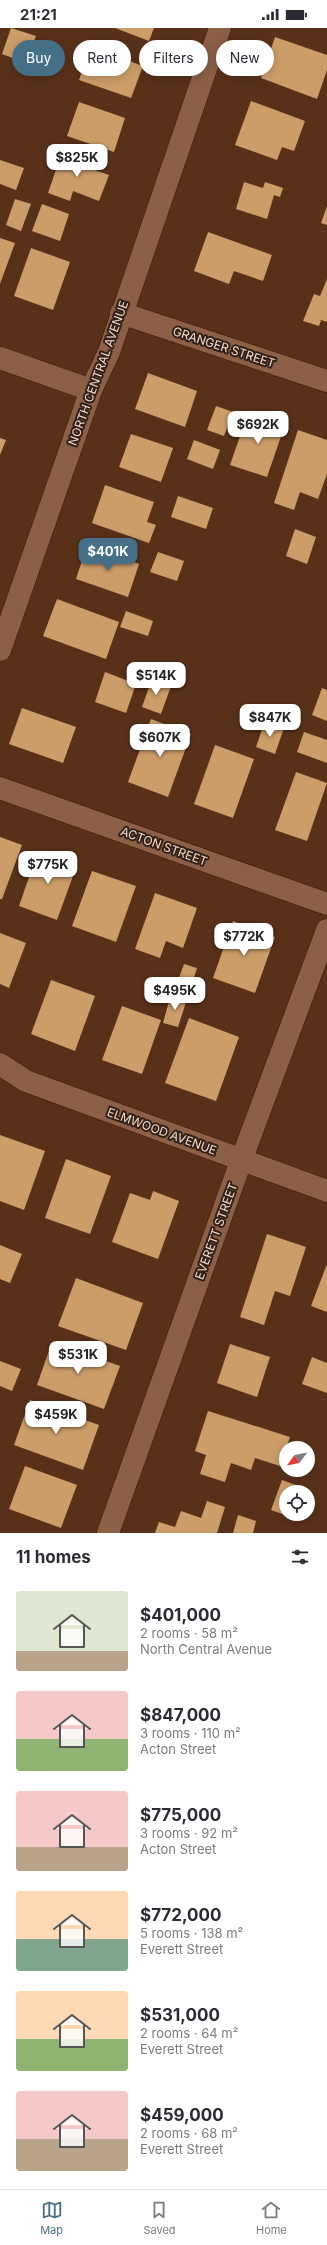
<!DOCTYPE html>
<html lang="en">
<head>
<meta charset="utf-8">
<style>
  :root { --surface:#fff; --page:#f2f2f3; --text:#2b2b33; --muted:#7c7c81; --line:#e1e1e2; --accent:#467088 }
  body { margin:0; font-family:Inter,sans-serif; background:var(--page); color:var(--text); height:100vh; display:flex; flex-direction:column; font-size:15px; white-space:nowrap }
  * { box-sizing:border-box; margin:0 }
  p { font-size:13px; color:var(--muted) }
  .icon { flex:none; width:22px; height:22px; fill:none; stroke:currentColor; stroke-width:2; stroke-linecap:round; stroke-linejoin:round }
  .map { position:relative; height:1505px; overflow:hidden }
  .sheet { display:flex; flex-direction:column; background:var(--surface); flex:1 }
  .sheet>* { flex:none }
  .hud { position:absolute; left:12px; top:12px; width:303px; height:36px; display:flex; gap:8px }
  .needle { width:26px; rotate:238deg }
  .buttons { position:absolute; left:279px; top:1413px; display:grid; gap:8px }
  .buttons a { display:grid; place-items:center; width:36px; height:36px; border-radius:50%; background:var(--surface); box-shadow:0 2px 10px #0003; font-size:20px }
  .price { position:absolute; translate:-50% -34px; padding:0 9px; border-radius:8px; background:#fff; color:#222; font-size:13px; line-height:26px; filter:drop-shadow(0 1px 2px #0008) }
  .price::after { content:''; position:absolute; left:50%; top:24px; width:12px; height:9px; margin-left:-6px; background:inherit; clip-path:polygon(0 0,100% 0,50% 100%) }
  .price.selected { background:var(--accent); color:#fff }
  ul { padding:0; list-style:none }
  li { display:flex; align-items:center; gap:12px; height:100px; padding:0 16px }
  li span { display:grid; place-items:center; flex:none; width:112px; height:80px; border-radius:4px; color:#555 }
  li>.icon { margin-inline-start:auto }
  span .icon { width:48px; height:48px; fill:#fffc; stroke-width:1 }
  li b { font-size:17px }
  h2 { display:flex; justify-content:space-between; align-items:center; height:48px; padding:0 16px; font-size:17px }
  .pill { padding:0 14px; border-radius:18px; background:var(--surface); box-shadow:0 2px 10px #0003; font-size:14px; line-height:36px }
  .pill.selected { background:var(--accent); color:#fff }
  .status { display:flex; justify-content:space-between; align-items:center; height:28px; padding:0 20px; background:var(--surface); direction:ltr }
  .status svg { height:11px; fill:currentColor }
  .tabs { display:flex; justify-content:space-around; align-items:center; height:56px; border-top:1px solid var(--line); background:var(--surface); font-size:11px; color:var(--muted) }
  .tabs a { display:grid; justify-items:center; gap:2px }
  .tabs .selected { color:var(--accent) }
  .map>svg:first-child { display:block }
  .building { fill:#cb9d69 }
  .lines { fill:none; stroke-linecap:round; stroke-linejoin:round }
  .street-casing { stroke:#3d1700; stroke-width:23 }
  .street { stroke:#8c5f47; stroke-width:22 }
  .labels { text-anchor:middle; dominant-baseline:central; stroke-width:4; stroke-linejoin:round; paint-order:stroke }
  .street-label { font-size:12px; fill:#f7ddcf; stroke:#311f14 }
</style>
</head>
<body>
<div class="status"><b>21:21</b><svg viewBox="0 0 49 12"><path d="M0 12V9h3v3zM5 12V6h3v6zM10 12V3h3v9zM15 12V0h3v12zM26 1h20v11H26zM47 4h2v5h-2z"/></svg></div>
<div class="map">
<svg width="327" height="1505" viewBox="0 0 327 1505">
  <rect width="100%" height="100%" fill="#593119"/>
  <!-- building -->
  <g class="building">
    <polygon points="11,0 36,8 26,35 2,26"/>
    <polygon points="115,0 154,0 149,13"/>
    <polygon points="275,9 327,27 327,42 317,71 261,50"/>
    <polygon points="91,19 143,38 131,70 79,52"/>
    <polygon points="251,73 305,93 294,123 282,119 277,132 235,117"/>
    <polygon points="79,74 125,90 114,124 67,108"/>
    <polygon points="63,121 87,129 83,138 109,147 99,173 73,163 70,173 48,165"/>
    <polygon points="0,132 24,140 16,162 0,156"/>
    <polygon points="244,154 263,160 265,154 283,160 280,169 274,167 267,191 236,181"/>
    <polygon points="15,171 31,176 21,203 6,197"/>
    <polygon points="42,176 69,186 60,213 32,203"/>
    <polygon points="327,178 327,197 321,195"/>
    <polygon points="208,204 272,227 263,253 234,243 229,256 194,243"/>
    <polygon points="0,210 15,215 0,256"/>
    <polygon points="31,220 70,234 53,282 14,268"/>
    <polygon points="327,251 327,294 321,292 319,298 303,293 314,266 320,268"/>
    <polygon points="148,345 197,363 185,399 135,381"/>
    <polygon points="216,378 233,384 224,408 207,402"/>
    <polygon points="248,385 285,397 267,449 230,437"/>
    <polygon points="298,402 327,412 327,446 318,471 300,464 294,482 274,475"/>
    <polygon points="131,406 173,420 161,454 119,439"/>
    <polygon points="0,410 6,412 0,427"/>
    <polygon points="194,412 220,422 213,441 187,431"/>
    <polygon points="105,457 154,474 147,494 156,497 149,515 92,495"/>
    <polygon points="178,468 213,480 206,501 171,489"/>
    <polygon points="295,501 316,509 307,536 286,528"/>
    <polygon points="87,518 139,536 128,569 76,551"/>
    <polygon points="158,524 184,533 177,553 150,544"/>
    <polygon points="57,571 119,594 106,631 43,608"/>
    <polygon points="126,583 153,593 148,608 120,599"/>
    <polygon points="105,644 136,656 126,685 95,674"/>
    <polygon points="152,651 171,658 161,686 142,679"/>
    <polygon points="322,660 327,662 327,693 312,687"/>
    <polygon points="22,680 76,699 63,735 9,716"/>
    <polygon points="151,691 191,706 168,769 128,754"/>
    <polygon points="265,693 284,700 275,726 256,719"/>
    <polygon points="304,704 327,712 327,735 297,724"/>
    <polygon points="215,717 254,731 233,790 194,776"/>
    <polygon points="296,744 327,755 307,813 275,802"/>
    <polygon points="0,809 22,817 2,871 0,871"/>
    <polygon points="38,823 77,837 57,892 19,878"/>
    <polygon points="92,843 136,858 116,914 72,898"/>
    <polygon points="155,865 197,880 183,920 166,913 160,930 135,921"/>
    <polygon points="233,893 275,909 255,965 213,950"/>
    <polygon points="0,905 26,915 9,960 0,956"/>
    <polygon points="184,936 197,940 189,965 175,961"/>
    <polygon points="51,952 95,968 75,1023 31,1006"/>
    <polygon points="171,966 187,971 178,999 163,995"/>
    <polygon points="122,978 161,992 142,1046 102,1032"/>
    <polygon points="189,990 239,1009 216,1073 165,1055"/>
    <polygon points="0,1107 45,1123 24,1182 0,1173"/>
    <polygon points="66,1131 111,1148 90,1206 45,1190"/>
    <polygon points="153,1163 179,1173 158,1231 112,1214 130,1165 150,1172"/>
    <polygon points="267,1206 306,1219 290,1268 275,1263 264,1297 240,1289"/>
    <polygon points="0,1217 22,1226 10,1255 0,1251"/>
    <polygon points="327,1236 327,1284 311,1278"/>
    <polygon points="76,1250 143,1275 126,1322 58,1298"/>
    <polygon points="52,1314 120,1338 104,1381 37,1357"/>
    <polygon points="230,1316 270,1329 257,1369 217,1355"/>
    <polygon points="312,1329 327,1335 327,1365 302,1356"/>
    <polygon points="0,1333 21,1341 12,1363 0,1358"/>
    <polygon points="30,1372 99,1397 83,1442 14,1417"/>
    <polygon points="208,1383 290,1409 280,1438 255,1430 251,1442 231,1435 225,1454 200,1446 206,1427 195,1423"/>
    <polygon points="25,1438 77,1457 61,1500 9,1481"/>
    <polygon points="282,1452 307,1461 306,1464 286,1464 286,1486 298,1486 296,1491 271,1482"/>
    <polygon points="207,1473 225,1479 217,1505 155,1505 159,1494 175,1499 181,1483 201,1490"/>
    <polygon points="238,1487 256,1493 253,1505 233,1505"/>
  </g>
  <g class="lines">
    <defs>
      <g id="street">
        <polyline points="121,285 327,353"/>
        <polyline points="0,330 91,362"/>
        <polyline points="0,622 91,362 109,324 220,0"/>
        <polyline points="0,760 327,876"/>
        <polyline points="0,1036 26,1053 327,1163"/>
        <polyline points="108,1505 241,1133 327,902"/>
      </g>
    </defs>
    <!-- street casing -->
    <use href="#street" class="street-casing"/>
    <!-- street -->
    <use href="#street" class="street"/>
  </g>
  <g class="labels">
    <!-- street labels -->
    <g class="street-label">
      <text transform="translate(224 319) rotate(18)">GRANGER STREET</text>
      <text transform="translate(98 345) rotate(-70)">NORTH CENTRAL AVENUE</text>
      <text transform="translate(164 818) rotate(20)">ACTON STREET</text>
      <text transform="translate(162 1103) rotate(20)">ELMWOOD AVENUE</text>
      <text transform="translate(216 1203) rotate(-70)">EVERETT STREET</text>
    </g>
  </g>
</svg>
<div class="buttons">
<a><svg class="needle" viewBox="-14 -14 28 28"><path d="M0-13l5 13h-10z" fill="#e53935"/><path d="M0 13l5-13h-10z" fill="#7c7c81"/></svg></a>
<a><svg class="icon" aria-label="locate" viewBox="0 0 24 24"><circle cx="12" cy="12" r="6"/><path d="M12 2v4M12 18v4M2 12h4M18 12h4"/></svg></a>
</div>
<b class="price" style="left:77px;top:150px">$825K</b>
<b class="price" style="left:258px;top:417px">$692K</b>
<b class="price selected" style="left:108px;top:544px">$401K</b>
<b class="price" style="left:156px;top:668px">$514K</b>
<b class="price" style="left:270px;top:710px">$847K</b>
<b class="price" style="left:160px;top:730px">$607K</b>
<b class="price" style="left:48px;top:857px">$775K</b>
<b class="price" style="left:244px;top:929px">$772K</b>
<b class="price" style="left:175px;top:983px">$495K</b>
<b class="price" style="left:78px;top:1347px">$531K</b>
<b class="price" style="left:56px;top:1407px">$459K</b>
<div class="hud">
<a class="pill selected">Buy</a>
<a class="pill">Rent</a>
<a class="pill">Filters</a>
<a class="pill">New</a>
</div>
</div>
<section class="sheet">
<h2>11 homes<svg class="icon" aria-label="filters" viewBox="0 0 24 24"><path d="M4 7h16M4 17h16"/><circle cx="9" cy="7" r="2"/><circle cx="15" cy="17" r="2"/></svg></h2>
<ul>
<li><span style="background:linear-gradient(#dfe7d0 75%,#b9a48a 0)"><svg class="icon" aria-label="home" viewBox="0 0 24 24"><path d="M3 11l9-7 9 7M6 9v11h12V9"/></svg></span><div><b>$401,000</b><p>2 rooms · 58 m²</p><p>North Central Avenue</p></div></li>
<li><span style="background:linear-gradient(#f6c9c9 60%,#8fb573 0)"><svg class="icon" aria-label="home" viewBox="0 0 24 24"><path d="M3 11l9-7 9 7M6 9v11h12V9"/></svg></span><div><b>$847,000</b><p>3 rooms · 110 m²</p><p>Acton Street</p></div></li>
<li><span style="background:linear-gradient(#f6c9c9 70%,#b9a48a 0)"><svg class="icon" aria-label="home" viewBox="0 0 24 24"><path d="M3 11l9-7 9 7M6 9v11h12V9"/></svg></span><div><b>$775,000</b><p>3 rooms · 92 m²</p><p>Acton Street</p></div></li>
<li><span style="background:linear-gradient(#ffd9b3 60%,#7fa58c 0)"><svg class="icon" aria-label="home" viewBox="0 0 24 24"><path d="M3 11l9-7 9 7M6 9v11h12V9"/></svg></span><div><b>$772,000</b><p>5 rooms · 138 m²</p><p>Everett Street</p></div></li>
<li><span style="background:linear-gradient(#ffd9b3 60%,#8fb573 0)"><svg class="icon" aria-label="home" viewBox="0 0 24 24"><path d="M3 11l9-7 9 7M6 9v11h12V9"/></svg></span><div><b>$531,000</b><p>2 rooms · 64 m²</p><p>Everett Street</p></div></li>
<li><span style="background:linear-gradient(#f6c9c9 60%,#b9a48a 0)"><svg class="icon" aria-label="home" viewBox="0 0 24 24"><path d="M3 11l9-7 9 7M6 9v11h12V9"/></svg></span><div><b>$459,000</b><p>2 rooms · 68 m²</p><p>Everett Street</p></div></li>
</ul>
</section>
<nav class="tabs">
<a class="selected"><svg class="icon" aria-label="map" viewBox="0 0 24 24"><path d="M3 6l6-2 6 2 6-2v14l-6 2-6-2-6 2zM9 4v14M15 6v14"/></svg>Map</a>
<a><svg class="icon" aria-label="saved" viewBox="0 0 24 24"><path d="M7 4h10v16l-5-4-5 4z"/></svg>Saved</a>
<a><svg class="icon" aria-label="home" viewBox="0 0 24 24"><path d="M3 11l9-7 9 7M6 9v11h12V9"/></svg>Home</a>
</nav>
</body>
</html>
